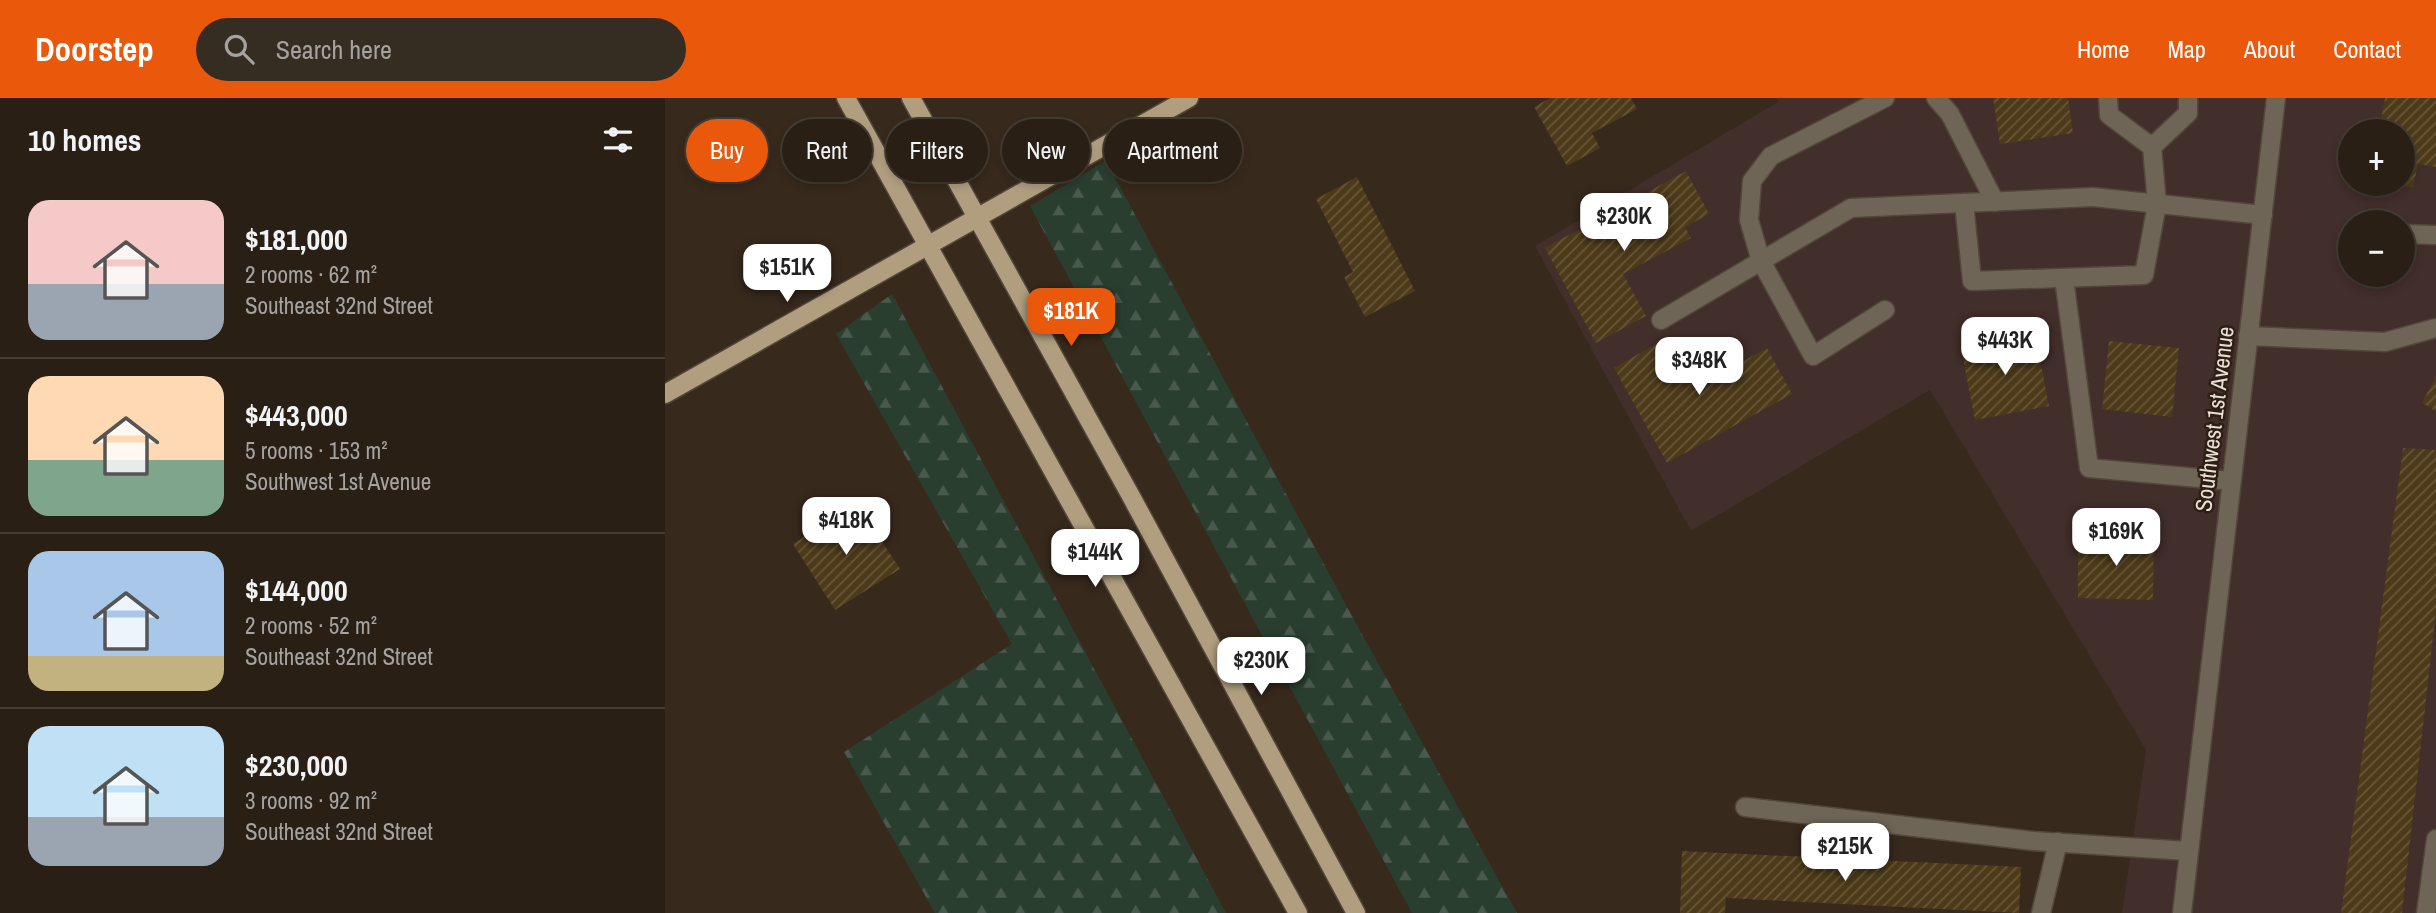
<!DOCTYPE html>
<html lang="en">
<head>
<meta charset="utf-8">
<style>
  :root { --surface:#291f15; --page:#352c22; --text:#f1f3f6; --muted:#a5a2a0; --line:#453d34; --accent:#ea580c }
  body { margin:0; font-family:"Archivo Narrow",sans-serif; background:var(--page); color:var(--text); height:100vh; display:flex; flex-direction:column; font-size:26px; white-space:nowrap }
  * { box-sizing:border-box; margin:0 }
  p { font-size:23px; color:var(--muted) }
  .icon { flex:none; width:38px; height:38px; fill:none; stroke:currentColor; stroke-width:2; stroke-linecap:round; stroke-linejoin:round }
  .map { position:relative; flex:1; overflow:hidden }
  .sheet { display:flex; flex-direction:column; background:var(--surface); width:665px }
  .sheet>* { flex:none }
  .top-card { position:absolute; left:21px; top:21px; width:665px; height:63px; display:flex; gap:14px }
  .controls { position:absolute; left:1673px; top:21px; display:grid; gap:14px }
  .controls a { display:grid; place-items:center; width:77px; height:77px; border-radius:50%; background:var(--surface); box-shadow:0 4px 10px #0003,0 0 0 2px var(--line); font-size:35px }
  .price { position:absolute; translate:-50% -60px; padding:0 16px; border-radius:14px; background:#fff; color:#222; font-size:23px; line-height:46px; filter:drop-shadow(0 2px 4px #0008) }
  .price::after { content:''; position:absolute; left:50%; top:42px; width:21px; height:16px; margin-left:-10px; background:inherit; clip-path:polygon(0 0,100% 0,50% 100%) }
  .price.active { background:var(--accent); color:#fff }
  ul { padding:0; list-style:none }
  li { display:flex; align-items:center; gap:21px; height:175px; padding:0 28px }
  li+li { border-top:2px solid var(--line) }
  li span { display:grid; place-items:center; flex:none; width:196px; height:140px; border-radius:21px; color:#555 }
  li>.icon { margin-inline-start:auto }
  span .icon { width:84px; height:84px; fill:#fffc; stroke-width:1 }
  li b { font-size:30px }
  h2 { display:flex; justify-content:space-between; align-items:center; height:84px; padding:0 28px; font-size:30px }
  .tag { padding:0 24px; border-radius:32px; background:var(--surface); box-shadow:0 4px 10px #0003,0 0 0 2px var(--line); font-size:24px; line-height:63px }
  .tag.active { background:var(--accent); color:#fff }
  header { display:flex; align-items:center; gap:42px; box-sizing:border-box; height:98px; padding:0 35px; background:var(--accent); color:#fff }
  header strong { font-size:33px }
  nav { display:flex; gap:38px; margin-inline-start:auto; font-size:24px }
  .search { width:490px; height:63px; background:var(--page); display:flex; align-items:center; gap:18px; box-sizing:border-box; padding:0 24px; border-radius:38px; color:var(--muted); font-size:26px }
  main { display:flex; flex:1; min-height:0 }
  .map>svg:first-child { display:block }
  .commercial { fill:#422e2b; fill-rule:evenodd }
  .forest { fill:url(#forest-firs) }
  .building { fill:url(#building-hatch) }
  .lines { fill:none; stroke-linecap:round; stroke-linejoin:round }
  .minor-casing { stroke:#53463a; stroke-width:21 }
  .major-casing { stroke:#53463a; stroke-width:21 }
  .minor { stroke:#6e6557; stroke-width:18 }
  .major { stroke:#b09e7f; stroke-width:18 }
  .labels { text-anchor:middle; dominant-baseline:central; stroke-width:5; stroke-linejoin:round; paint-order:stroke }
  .street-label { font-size:23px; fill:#e9dfd7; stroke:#2d1f13 }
</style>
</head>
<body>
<header>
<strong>Doorstep</strong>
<div class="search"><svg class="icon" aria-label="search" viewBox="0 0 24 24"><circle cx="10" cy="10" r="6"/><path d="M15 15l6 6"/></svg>Search here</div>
<nav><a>Home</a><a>Map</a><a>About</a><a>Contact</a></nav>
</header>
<main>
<section class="sheet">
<h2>10 homes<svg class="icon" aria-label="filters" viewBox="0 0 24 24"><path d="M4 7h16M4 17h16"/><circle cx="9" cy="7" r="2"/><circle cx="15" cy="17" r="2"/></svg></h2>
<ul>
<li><span style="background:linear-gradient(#f6c9c9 60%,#9aa5b1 0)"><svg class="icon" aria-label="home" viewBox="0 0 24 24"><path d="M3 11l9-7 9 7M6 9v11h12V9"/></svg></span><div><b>$181,000</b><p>2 rooms · 62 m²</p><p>Southeast 32nd Street</p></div></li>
<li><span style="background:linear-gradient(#ffd9b3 60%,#7fa58c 0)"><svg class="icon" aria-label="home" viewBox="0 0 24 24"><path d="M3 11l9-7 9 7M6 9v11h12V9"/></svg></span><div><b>$443,000</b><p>5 rooms · 153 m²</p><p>Southwest 1st Avenue</p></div></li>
<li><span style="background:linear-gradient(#a9c7e8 75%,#c2b280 0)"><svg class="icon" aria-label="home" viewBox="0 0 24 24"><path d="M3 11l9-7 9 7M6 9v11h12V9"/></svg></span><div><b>$144,000</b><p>2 rooms · 52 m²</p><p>Southeast 32nd Street</p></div></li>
<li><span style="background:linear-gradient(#bfe0f5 65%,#9aa5b1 0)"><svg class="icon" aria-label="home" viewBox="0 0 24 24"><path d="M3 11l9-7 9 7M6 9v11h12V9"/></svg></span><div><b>$230,000</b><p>3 rooms · 92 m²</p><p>Southeast 32nd Street</p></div></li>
</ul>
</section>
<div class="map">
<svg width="1771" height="815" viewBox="0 0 1771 815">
  <defs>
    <pattern id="forest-firs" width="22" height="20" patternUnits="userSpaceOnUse" patternTransform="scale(1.75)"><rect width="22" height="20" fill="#2a3e30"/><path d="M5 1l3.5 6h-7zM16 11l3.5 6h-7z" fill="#49594d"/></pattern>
    <pattern id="building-hatch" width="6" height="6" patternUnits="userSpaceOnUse" patternTransform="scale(1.75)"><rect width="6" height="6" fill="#4d3a19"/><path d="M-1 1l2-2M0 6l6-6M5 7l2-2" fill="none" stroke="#67563a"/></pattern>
  </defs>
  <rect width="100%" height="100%" fill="#37291c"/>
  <!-- commercial -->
  <path class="commercial" d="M1111 0H1771V815H1457L1481 652 1265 292 1026 433 870 148 1113 4ZM1685 33H1738V86H1685ZM1685 124H1738V177H1685Z"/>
  <!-- forest -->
  <g class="forest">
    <polygon points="441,63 694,531 852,815 747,815 365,108"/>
    <polygon points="227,196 561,815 270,815 179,654 347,546 171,236"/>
  </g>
  <!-- building -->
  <g class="building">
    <polygon points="885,0 966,0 972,11 927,35 935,50 902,68 869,9"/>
    <polygon points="1328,0 1403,0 1408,35 1335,46"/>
    <polygon points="1720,0 1771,0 1771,69 1753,66 1748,89 1738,88 1738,33 1714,33"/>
    <polygon points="1021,73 1044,116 1020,129 1026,140 958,176 981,218 931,245 880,150"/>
    <polygon points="692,79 750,193 700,219 679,179 688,174 651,101"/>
    <polygon points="1370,236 1384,308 1310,322 1296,250"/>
    <polygon points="1444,243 1514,250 1507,319 1437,311"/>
    <polygon points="993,245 1011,279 1053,256 1062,272 1102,250 1127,296 1002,365 949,270"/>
    <polygon points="1771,278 1771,313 1757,305"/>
    <polygon points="1738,350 1771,352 1771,512 1737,815 1676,815"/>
    <polygon points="192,405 235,471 170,512 128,446"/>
    <polygon points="1413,438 1489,439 1488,502 1413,500"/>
    <polygon points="1017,753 1356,769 1354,815 1061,800 1060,815 1015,815"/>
  </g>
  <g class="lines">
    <defs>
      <g id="minor">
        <polyline points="1220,0 1106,58 1087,83 1084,122 1096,163 1148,258 1220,212"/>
        <polyline points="1271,0 1285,16 1330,104"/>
        <polyline points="1487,49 1523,15 1523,0"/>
        <polyline points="1299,105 1307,183 1479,177 1492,106 1487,49 1444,17 1443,0"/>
        <polyline points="1738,136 1771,137"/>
        <polyline points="1399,180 1424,370 1566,383"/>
        <polyline points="996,222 1186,110 1428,99 1598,117"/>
        <polyline points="1583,238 1720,244 1771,230"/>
        <polyline points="1080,709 1368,743 1523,753"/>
        <polyline points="1376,815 1393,744"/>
        <polyline points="1517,815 1611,0"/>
        <polyline points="1761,815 1771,741"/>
      </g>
      <g id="major">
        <polyline points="181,0 633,815"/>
        <polyline points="246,0 467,400 691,815"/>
        <polyline points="0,296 524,0"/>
      </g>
    </defs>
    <!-- minor casing -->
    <use href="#minor" class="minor-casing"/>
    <!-- major casing -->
    <use href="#major" class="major-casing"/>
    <!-- minor -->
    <use href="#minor" class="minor"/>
    <!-- major -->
    <use href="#major" class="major"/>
  </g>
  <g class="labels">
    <!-- street labels -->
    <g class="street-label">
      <text transform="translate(1549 321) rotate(-83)">Southwest 1st Avenue</text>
    </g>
  </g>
</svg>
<div class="controls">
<a>+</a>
<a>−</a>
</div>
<b class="price" style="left:959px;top:155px">$230K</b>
<b class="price" style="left:122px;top:206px">$151K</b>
<b class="price active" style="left:406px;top:250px">$181K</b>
<b class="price" style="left:1340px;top:279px">$443K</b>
<b class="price" style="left:1034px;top:299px">$348K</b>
<b class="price" style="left:181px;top:459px">$418K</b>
<b class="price" style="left:1451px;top:470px">$169K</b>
<b class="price" style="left:430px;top:491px">$144K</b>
<b class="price" style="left:596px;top:599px">$230K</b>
<b class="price" style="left:1180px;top:785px">$215K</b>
<div class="top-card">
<a class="tag active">Buy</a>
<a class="tag">Rent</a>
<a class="tag">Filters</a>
<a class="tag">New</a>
<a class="tag">Apartment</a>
</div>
</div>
</main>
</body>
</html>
